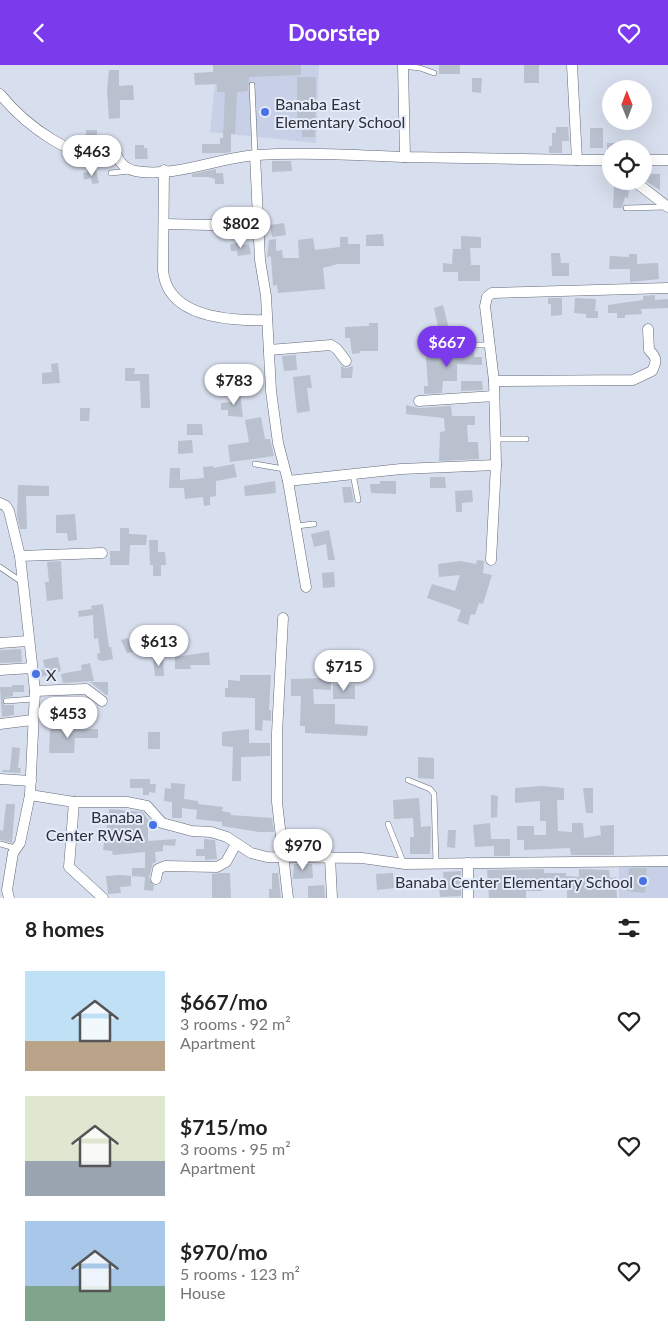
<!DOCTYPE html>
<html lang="en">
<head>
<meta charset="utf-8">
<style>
  :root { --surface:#fff; --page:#f6f6f6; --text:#222; --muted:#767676; --accent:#7c3aed }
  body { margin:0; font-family:Lato,sans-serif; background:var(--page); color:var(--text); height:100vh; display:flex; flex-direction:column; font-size:19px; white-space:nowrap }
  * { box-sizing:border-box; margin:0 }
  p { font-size:16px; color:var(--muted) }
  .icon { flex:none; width:28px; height:28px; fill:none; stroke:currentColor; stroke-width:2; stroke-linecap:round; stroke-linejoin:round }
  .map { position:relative; height:833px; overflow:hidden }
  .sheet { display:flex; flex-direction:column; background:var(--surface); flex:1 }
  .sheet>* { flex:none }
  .needle { width:32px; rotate:359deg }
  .fabs { position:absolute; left:602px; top:15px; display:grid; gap:10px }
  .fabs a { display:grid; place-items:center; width:50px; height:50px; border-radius:50%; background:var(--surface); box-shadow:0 5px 20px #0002; font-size:25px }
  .price { position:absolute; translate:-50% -42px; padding:0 11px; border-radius:18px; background:#fff; color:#222; font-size:16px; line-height:32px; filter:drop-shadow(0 1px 2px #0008) }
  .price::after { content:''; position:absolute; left:50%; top:30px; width:15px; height:11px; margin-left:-8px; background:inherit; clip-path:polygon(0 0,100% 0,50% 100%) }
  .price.selected { background:var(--accent); color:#fff }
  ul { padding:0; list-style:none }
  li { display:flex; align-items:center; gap:15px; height:125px; padding:0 25px }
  li span { display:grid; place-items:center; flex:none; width:140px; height:100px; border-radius:0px; color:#555 }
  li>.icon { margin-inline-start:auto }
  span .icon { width:60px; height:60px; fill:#fffc; stroke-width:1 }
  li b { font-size:21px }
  h2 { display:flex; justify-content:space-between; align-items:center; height:60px; padding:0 25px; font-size:21px }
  header { display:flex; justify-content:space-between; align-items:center; height:65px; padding:0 25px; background:var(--accent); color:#fff; font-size:22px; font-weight:700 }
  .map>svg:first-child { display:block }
  .built { fill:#c7d0e6 }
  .building { fill:#b9c0ce }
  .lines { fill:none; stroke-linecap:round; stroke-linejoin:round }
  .lane-casing { stroke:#646a78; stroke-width:6 }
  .street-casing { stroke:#646a78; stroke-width:11 }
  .lane { stroke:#fff; stroke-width:5 }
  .street { stroke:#fff; stroke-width:10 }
  .poi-dot { fill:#4871e4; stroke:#e4ebfb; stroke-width:2 }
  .labels { text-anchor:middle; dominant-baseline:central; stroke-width:4; stroke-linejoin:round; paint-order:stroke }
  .poi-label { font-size:16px; fill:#2f3137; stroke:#e4ebfb; text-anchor:start }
</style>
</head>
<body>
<header><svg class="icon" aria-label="back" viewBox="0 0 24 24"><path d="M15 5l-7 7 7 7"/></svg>Doorstep<svg class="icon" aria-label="heart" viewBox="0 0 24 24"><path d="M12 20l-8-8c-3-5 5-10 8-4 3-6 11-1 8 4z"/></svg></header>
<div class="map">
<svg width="668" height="833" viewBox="0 0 668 833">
  <rect width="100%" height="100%" fill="#d7deed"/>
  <!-- built -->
  <g class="built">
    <polygon points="220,0 319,0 316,78 210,67 214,27"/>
    <rect x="619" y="799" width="49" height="34"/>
  </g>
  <!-- building -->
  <g class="building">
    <polygon points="213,0 301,0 301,10 249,12 248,26 237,27 235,69 231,69 231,87 225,88 202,88 202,79 220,79 220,73 223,73 225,27 217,27 217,19 195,20 194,8 213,7"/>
    <rect x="439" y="0" width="21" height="9"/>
    <rect x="524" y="0" width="15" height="18"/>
    <polygon points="109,5 119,5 119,21 133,20 134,35 120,35 120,53 109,54 107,25"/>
    <polygon points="297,12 316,12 315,72 302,72 302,55 297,55"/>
    <polygon points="472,13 482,13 481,28 472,27"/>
    <polygon points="556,62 568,62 569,76 562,76 562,88 549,88 549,81 552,81 552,68 556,68"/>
    <rect x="590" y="63" width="13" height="20"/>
    <polygon points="86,65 97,65 97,76 86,77"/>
    <rect x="607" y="78" width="22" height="6"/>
    <polygon points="135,80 144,80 144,83 147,83 148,94 135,94"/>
    <polygon points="272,96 291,96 292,106 272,107"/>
    <polygon points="216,104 216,108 223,108 224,119 215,119 215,114 209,112 192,112 192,109"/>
    <polygon points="96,105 99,118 92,119 91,113 84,115 83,108"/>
    <polygon points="644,109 660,109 660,125 644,115"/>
    <polygon points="614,121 629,122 628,133 625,132 622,143 613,143"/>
    <polygon points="284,158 286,170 272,172 270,160"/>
    <polygon points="383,169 384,181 366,181 366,170"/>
    <polygon points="461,171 481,172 481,183 470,183 471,200 480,200 480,216 458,216 458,207 443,207 443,198 452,199 453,184 461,184"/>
    <polygon points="340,172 348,172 348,179 360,179 360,199 338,199 323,203 325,224 278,228 277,220 273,221 271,191 267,192 269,175 276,174 276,186 282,185 283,193 299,193 298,175 313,173 315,185 340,182"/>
    <polygon points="238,178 238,181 249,179 251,189 238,191 237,186 231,186 230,179"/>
    <polygon points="551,188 560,188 561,198 569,198 569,211 552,211"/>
    <polygon points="629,189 637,189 637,199 658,198 659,214 630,217 630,204 609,204 610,191 629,192"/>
    <polygon points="655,230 655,235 668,234 668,243 641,244 642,249 625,250 625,253 617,253 617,248 608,248 608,240 643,235 643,231"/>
    <polygon points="548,233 562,233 562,250 551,251 551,239 548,239"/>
    <polygon points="575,233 596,234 595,246 598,246 598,253 586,253 586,249 574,248"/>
    <polygon points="443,240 449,264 439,266 434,243"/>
    <polygon points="369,258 378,258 378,286 360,286 360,288 352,289 350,273 345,273 345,262 369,261"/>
    <polygon points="435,284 474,286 474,292 482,292 482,300 457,299 457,316 443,316 442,328 424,329 424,321 428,321 426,292 435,293"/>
    <polygon points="296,290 297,305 284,306 282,291"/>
    <polygon points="58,298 60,318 42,319 42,308 52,307 51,299"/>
    <polygon points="341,301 346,303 353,301 352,313 341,313"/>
    <polygon points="125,303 135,303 134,309 149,309 150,343 141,343 140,316 125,316"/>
    <polygon points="310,310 312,323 307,323 310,346 297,348 293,312"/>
    <polygon points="461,316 482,316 483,325 461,326"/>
    <polygon points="240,326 243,352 228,351 228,345 221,345 221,338 233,337 232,327"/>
    <polygon points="406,340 419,343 451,341 452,351 475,351 475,360 467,360 468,377 478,377 479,394 439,396 440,367 445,366 444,353 406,349"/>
    <polygon points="80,343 90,343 89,356 80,356"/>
    <polygon points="261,352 265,374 270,374 274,391 230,397 228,380 249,377 245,355"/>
    <polygon points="187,359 202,359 203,370 187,370"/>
    <polygon points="192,375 193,388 178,389 178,376"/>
    <polygon points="234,399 237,412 216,416 216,431 210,432 210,440 204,441 203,432 185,434 184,423 169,423 170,403 180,403 180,415 204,413 203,402 213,401 213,403"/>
    <polygon points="430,412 445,412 446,423 430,423"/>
    <polygon points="275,416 276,428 245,431 244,421"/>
    <polygon points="380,416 396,416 396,429 371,428 370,419 380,419"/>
    <polygon points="18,420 49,421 49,431 26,431 27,464 20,464 17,451"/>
    <polygon points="342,422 351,422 354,437 344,438"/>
    <polygon points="472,425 473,437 462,438 462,447 456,447 455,426"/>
    <polygon points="75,449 77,475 68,476 67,468 56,468 56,450"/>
    <polygon points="120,463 129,463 129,469 147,470 146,480 130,480 129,500 110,500 110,486 120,486"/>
    <polygon points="329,465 335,495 328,495 326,479 314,482 311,469"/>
    <polygon points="149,475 158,475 158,487 165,487 166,500 161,500 161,511 153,511 153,500 150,500"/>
    <polygon points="477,495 484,496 483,508 492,510 483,539 479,538 475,550 471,549 468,560 457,556 461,545 427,533 432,519 455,526 460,510 439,512 438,499 461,496 476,499"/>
    <polygon points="61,496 63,534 47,536 45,517 49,517 47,497"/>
    <polygon points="334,507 335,522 323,523 322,508"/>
    <polygon points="103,539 109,582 111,582 113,594 103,596 98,595 97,589 100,588 98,573 94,574 93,550 79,552 78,546 92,544 91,541"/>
    <polygon points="128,573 129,576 137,575 139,586 127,588 121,575"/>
    <polygon points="21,584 22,597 0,598 0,585"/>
    <polygon points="209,587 210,600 190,600 191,604 175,604 175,592"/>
    <polygon points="58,592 61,606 41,612 40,605 45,604 43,595"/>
    <polygon points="163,593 164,611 155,611 153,594"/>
    <polygon points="90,598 94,616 63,618 61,609 82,605 81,600"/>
    <polygon points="323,604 331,604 331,625 313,624 314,639 335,639 335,659 368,661 367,671 305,668 305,661 300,661 301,631 291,631 291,614 324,613"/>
    <polygon points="240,610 271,610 269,645 271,645 271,656 263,655 262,666 255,665 255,633 225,632 225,623 228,623 228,615 240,616"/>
    <polygon points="90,617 108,617 108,630 106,630"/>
    <polygon points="333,619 355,620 355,634 333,634"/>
    <polygon points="12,620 24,620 24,627 13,627 13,631 3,633 4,640 14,640 14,650 2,652 0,622 12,622"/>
    <polygon points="50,664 98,664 98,673 75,673 74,688 49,688"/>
    <polygon points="249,664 249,678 270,678 270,691 241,692 241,716 232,716 233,682 222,681 222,667"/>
    <rect x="148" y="667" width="12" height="17"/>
    <polygon points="12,682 20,683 18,703 21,703 20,708 2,707 3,705 10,705"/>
    <polygon points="418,692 434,693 434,714 418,713"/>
    <polygon points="130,714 150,714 150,719 156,719 155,728 149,727 149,730 143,730 143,723 130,723"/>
    <polygon points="171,718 185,719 184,734 198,736 198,739 223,742 222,746 231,748 230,750 272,753 274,767 259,767 222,761 222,757 196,754 197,745 182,743 182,753 172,753 172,737 164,736 165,723 171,724"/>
    <polygon points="542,721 564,723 564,735 557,735 558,766 572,767 572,758 583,758 584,773 601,770 600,761 614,760 614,790 571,790 570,783 524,785 524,775 517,775 517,761 534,761 534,770 546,770 546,756 540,756 540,736 515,738 515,723"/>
    <polygon points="583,723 593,723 593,748 586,748"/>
    <polygon points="491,730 498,731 497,752 491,753"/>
    <polygon points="419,733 421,762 431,761 430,789 410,789 410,772 414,772 413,753 394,754 393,735"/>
    <polygon points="6,739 15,739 12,778 0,775 0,765 3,766"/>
    <polygon points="109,744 143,747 149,756 155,761 148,762 148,776 176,774 175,781 163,780 163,786 155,787 156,797 153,798 149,813 154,820 153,826 144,825 145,812 132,811 132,803 145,803 145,787 113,790 112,786 103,785 107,759 109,759"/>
    <polygon points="490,758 491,774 510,774 510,791 494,791 494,781 475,782 473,760"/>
    <polygon points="448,765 456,765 455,783 447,782"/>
    <polygon points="204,774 215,775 217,794 205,795 205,791 196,791 196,784 204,784"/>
    <polygon points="294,799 312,799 313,813 293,814"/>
    <polygon points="629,803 647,803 645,828 627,826"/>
    <polygon points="544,804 544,808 566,808 566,811 579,812 579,804 609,805 610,813 616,812 617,833 567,833 567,821 543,822 543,826 526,826 526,833 489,833 487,805"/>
    <polygon points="461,806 461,831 440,832 439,821 444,821 443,807"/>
    <polygon points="220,808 230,808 231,833 212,833 212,809"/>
    <polygon points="272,808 278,808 281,833 269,833 269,824 272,824"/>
    <polygon points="393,808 394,823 377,825 376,809"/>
    <polygon points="120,810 131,811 131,821 120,822 121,828 108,829 106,811"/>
    <polygon points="324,820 325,833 308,833 308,821"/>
  </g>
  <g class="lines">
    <defs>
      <g id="lane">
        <polyline points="403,1 420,3 434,8"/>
        <polyline points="252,20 255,90"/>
        <polyline points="111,108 129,106"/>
        <polyline points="626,143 665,142"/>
        <polyline points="428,280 491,280"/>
        <polyline points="496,374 526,374"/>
        <polyline points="255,399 284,404"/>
        <polyline points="353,409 358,435"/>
        <polyline points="296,461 314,459"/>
        <polyline points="0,502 22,517"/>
        <polyline points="6,636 33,634"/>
        <polyline points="408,715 430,724 434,729 436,798"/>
        <polyline points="388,759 404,799"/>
        <polyline points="0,779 15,783"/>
      </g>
      <g id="street">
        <polyline points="403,0 405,92 577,95 572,0"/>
        <path d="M0 29C24 59 76 99 116 92"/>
        <path d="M114 82C117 94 122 103 135 106 175 113 217 93 256 90 305 87 356 90 405 92"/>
        <polyline points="255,90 260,195 266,231 271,326 278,378 288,416 306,522"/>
        <polyline points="577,95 611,95"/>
        <polyline points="644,95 668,95"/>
        <path d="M164 105 163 205C167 253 230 256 267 255"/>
        <polyline points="638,119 668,142"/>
        <polyline points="164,159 259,161"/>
        <polyline points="269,285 331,280 337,284 346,296"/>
        <path d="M494 316 633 315 652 306C657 296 657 293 649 285L648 264"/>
        <polyline points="419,336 494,331"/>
        <polyline points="288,416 401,404 496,400 494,316 485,241 487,232 492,228 668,223"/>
        <polyline points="0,438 6,441 9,446 20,491 35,626 30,730"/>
        <polyline points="20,491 102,488"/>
        <polyline points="491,495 496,400"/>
        <polyline points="283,553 277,668 277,737 288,833"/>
        <polyline points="0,578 28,576"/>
        <polyline points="0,605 32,603"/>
        <polyline points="35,626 86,624 102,636"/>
        <polyline points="0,659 32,655"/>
        <polyline points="0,714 31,716"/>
        <polyline points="74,737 69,802 103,833"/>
        <polyline points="330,792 332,833"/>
        <polyline points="156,814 158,804 165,801 217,802 226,797 236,779"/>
        <polyline points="9,833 7,825 13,788 20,778 30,730 74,737 127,737 147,741 162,758 192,766 211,767 227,772 251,788 267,792 362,793 405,799 668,796"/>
        <polyline points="468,833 468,798"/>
      </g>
    </defs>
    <!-- lane casing -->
    <use href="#lane" class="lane-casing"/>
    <!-- street casing -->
    <use href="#street" class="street-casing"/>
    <!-- lane -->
    <use href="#lane" class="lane"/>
    <!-- street -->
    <use href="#street" class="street"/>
  </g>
  <!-- markers -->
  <g class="poi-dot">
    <circle cx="265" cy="47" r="5"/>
    <circle cx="36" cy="609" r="5"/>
    <circle cx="153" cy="760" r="5"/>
    <circle cx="643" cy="816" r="5"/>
  </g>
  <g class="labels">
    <!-- poi labels -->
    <g class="poi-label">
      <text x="275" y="38">Banaba East<tspan x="275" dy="18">Elementary School</tspan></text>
      <text x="46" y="609">X</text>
      <text x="143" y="751" text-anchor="end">Banaba<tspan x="143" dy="18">Center RWSA</tspan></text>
      <text x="633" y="816" text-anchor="end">Banaba Center Elementary School</text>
    </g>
  </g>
</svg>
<div class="fabs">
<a><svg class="needle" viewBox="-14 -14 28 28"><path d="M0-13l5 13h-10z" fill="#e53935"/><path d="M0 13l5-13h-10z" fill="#767676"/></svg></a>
<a><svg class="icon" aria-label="locate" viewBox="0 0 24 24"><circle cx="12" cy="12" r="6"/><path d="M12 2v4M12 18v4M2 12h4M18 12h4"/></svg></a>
</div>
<b class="price" style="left:92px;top:112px">$463</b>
<b class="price" style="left:241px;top:184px">$802</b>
<b class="price selected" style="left:447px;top:303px">$667</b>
<b class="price" style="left:234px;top:341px">$783</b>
<b class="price" style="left:159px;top:602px">$613</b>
<b class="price" style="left:344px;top:627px">$715</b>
<b class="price" style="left:68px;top:674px">$453</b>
<b class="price" style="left:303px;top:806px">$970</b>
</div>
<section class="sheet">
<h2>8 homes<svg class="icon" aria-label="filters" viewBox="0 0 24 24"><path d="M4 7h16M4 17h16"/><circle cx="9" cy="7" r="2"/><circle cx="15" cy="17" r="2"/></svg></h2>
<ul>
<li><span style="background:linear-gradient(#bfe0f5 70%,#b9a48a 0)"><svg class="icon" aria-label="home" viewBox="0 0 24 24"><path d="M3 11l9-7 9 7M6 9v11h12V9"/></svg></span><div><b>$667/mo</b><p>3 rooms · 92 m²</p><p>Apartment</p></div><svg class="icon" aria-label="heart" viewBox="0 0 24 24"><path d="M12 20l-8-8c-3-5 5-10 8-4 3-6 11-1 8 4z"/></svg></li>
<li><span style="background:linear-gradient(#dfe7d0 65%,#9aa5b1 0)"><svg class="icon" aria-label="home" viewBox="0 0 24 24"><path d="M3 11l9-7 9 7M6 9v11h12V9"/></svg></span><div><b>$715/mo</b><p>3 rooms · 95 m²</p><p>Apartment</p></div><svg class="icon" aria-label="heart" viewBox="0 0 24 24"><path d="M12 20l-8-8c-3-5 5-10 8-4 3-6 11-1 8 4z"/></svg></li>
<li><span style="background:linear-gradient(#a9c7e8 65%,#7fa58c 0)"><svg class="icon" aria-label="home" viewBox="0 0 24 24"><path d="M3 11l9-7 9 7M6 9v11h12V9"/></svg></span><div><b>$970/mo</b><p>5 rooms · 123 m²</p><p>House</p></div><svg class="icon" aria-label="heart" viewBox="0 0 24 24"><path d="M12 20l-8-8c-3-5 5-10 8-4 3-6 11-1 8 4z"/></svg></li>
</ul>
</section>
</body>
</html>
